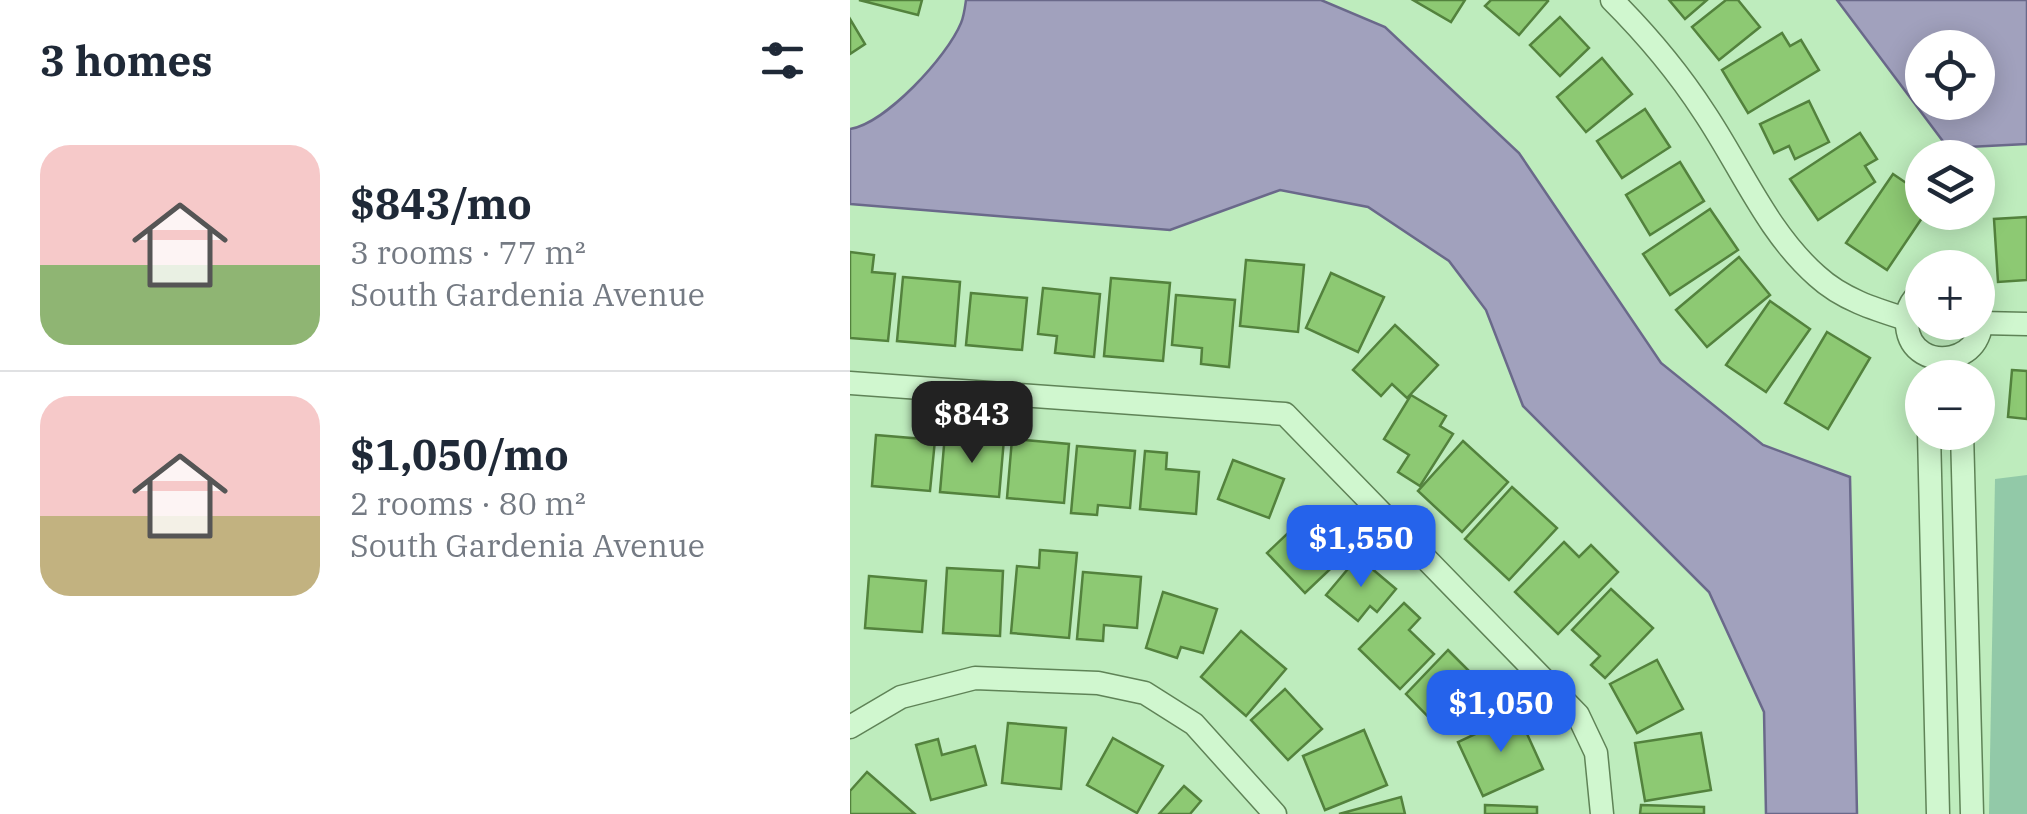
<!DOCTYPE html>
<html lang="en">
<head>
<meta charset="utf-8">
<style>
  :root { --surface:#fff; --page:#f2f2f3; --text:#1f2937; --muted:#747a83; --line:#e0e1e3; --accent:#2563eb }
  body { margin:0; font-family:"IBM Plex Serif",serif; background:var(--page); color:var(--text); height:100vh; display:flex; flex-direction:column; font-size:38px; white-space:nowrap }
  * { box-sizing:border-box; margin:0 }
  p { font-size:32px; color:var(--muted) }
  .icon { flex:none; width:55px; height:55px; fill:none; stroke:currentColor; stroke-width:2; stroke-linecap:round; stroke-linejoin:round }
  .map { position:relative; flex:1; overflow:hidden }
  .side { display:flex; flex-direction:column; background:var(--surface); width:850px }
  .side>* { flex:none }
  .buttons { position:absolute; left:1055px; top:30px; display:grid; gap:20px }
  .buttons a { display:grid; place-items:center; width:90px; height:90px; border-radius:50%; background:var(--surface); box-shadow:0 5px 25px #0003; font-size:50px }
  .price { position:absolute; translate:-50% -85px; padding:0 22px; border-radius:20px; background:var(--accent); color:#fff; font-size:32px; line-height:65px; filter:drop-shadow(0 2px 5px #0008) }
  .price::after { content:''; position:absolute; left:50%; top:60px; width:30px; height:22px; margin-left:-15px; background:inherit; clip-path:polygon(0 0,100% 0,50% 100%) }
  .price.current { background:#222; color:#fff }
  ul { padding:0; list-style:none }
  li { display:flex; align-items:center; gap:30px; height:250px; padding:0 40px }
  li+li { border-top:2px solid var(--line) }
  li span { display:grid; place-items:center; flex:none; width:280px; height:200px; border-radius:30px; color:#555 }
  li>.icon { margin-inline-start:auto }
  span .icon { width:120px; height:120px; fill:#fffc; stroke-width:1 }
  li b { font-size:42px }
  h2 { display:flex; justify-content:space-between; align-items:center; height:120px; padding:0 40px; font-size:42px }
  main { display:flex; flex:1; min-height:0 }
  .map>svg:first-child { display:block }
  .green { fill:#92c9a8 }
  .water { fill:#a1a1bd; stroke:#6a698a; stroke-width:2.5; fill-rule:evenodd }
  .building { fill:#8dc973; stroke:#53823d; stroke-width:2.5 }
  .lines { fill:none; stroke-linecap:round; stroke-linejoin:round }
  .street-casing { stroke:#5f8357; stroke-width:25 }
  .street { stroke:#d0f7cf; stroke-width:22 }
</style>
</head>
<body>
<main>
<section class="side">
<h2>3 homes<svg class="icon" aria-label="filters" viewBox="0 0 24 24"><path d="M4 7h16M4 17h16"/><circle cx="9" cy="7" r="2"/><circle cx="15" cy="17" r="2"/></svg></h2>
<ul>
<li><span style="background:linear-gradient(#f6c9c9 60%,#8fb573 0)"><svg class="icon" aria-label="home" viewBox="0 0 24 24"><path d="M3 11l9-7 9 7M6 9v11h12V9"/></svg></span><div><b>$843/mo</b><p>3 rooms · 77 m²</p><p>South Gardenia Avenue</p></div></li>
<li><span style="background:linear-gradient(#f6c9c9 60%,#c2b280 0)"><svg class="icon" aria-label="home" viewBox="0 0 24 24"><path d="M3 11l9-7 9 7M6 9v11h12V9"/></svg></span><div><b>$1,050/mo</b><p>2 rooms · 80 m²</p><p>South Gardenia Avenue</p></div></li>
</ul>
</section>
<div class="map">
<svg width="1177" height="814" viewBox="0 0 1177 814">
  <rect width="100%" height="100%" fill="#beecbd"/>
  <!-- green -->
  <polygon class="green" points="1177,475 1177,814 1139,814 1145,479"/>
  <!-- water -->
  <g class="water">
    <path d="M116 0H471L535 27 669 153 811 363 913 445 1000 477 1007 814H916L914 712 859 592 673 406 636 310 599 261 518 207 430 190 320 230 0 204V129C36 123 97 57 111 23 114 16 115 7 116 0Z"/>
    <path d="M987 0H1177V144L1098 148ZM1072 48H1128V102H1072Z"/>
  </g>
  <!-- building -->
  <g class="building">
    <polygon points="9,0 72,0 68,15"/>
    <polygon points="563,0 615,0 601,22"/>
    <polygon points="641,0 697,0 698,1 669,35 635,6"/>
    <polygon points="819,0 857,0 835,19"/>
    <polygon points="876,0 888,0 910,27 869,60 842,27"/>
    <polygon points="710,17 739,48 710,76 680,45"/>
    <polygon points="0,19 15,44 0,54"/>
    <polygon points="932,33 940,46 951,40 969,70 898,113 872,70"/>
    <polygon points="752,58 782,94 736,132 707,97"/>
    <polygon points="959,101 979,142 945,159 939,146 924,153 910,124"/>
    <polygon points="795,109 820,147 772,178 747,141"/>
    <polygon points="1010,133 1027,159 1015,166 1025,182 968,220 940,179"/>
    <polygon points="830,162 854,201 800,235 776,195"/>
    <polygon points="1043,174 1071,193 1064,204 1076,212 1037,270 996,243"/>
    <polygon points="860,209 888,250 820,295 793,254"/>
    <polygon points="1177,217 1177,280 1148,282 1144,219"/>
    <polygon points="0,252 24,255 22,272 45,274 38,341 0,338"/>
    <polygon points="889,257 920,295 857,347 826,310"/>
    <polygon points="396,260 454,265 448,332 390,326"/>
    <polygon points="481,273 534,297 508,352 456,328"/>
    <polygon points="53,277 110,282 105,346 47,341"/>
    <polygon points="261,278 320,283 313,361 254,356"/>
    <polygon points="193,288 250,294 244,357 205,353 207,336 188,334"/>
    <polygon points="121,293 177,298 172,350 116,345"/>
    <polygon points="326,295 385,300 379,367 351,364 352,348 322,345"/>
    <polygon points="920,301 960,329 916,392 876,365"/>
    <polygon points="545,325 588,365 557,398 542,384 531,396 503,370"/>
    <polygon points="977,332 1020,358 978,429 935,403"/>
    <polygon points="1162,370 1177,371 1177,419 1158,417"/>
    <polygon points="561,395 596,416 590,426 603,434 570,486 548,472 559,455 534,439"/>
    <polygon points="95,434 154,439 149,497 90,492"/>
    <polygon points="26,435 85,440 80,491 22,486"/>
    <polygon points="162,439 219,444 214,503 157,498"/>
    <polygon points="613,441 658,482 612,532 568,491"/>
    <polygon points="227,446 285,451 280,508 248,505 247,515 221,513"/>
    <polygon points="295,451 317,453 316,469 349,472 346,514 290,509"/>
    <polygon points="383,460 434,479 419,518 368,499"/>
    <polygon points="662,487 707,528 659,580 615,539"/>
    <polygon points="457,515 495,555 455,593 417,553"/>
    <polygon points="714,542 729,557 741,545 768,572 708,634 665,592"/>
    <polygon points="190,550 227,553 219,638 161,633 167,566 189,568"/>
    <polygon points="508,557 546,589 527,612 520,606 508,621 476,595"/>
    <polygon points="97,568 153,571 150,636 93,633"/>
    <polygon points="233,572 291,577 287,628 254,625 253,641 227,639"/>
    <polygon points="19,576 76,581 72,632 15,628"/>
    <polygon points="761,589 803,628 755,678 741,665 750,656 722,630"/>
    <polygon points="313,592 367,609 353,653 331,647 327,658 296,648"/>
    <polygon points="554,603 570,618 559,630 584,654 550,689 509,649"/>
    <polygon points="391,631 436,669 396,716 351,677"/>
    <polygon points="598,650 636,688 594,733 556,694"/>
    <polygon points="807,660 833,709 787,733 760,684"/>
    <polygon points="435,689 472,729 438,760 401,720"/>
    <polygon points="668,714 693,769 633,796 608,742"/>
    <polygon points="158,723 216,728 211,789 152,783"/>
    <polygon points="514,730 537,785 475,810 453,756"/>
    <polygon points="851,733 861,790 795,801 785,743"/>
    <polygon points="263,738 313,766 287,813 237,785"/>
    <polygon points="88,739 92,755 125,746 136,785 81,800 66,745"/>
    <polygon points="17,772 65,814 0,814 0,791"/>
    <polygon points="334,786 351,801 340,814 309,814"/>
    <polygon points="551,797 555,814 489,814"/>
    <polygon points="635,805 687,807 687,814 635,814"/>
    <polygon points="791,805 854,807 854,814 790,814"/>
  </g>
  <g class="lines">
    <defs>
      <g id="street">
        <path d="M762 0C796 34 828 72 854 112 891 167 917 232 967 276 992 299 1024 309 1056 319"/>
        <path d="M1072 291C1061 300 1055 311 1057 326 1062 378 1147 364 1128 306"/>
        <polyline points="1131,323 1177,324"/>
        <polyline points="0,383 435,414 728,715 746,753 752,814"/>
        <polyline points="1079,432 1088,814"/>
        <polyline points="1112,432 1122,814"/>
        <polyline points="0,727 51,697 125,678 248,683 295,693 344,724 425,814"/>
      </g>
    </defs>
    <!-- street casing -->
    <use href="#street" class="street-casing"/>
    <!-- street -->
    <use href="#street" class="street"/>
  </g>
</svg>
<div class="buttons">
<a><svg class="icon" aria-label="locate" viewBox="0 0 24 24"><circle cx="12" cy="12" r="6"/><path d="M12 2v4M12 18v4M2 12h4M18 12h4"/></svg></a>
<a><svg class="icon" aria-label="layers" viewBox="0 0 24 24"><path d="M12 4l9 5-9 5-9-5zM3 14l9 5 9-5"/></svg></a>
<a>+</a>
<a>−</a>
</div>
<b class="price current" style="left:122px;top:466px">$843</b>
<b class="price" style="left:511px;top:590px">$1,550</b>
<b class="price" style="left:651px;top:755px">$1,050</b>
</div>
</main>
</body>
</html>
